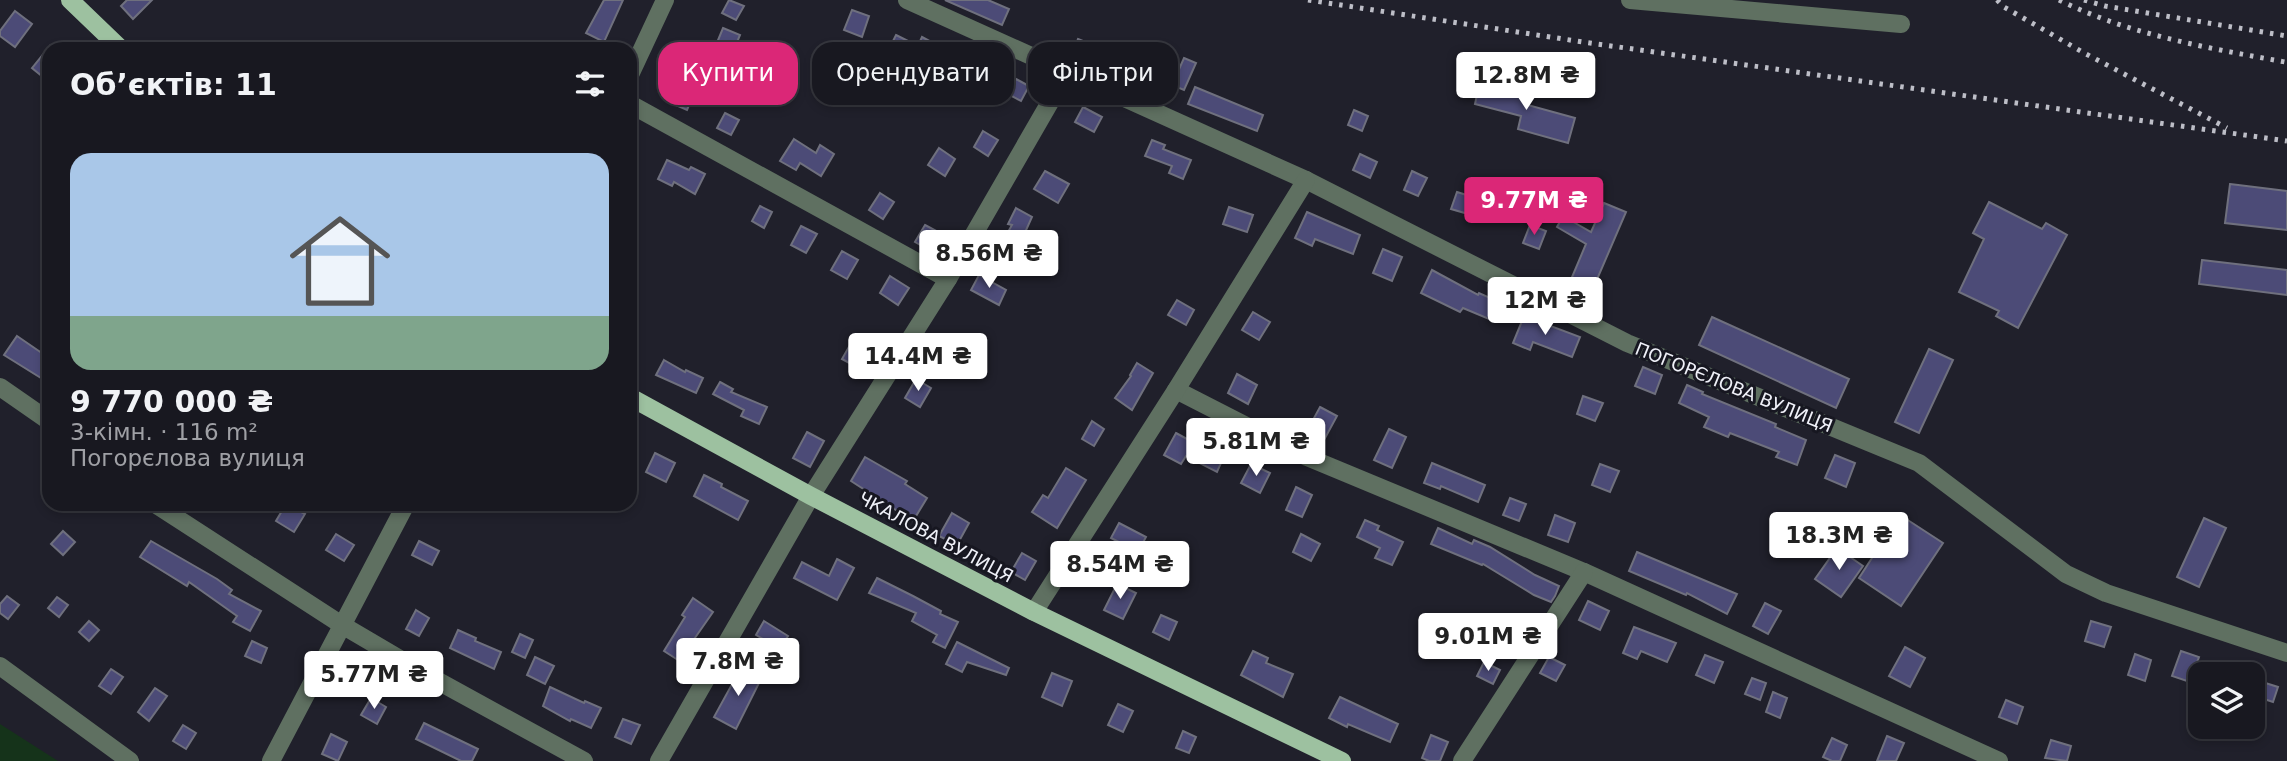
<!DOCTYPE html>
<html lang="uk">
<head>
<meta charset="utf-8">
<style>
  :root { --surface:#181820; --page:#25252d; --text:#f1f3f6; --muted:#9fa0a5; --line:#36373e; --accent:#db2777 }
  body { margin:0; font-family:"DejaVu Sans",sans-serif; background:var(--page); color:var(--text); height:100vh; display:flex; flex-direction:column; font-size:26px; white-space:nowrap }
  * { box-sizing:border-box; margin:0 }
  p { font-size:23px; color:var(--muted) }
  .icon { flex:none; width:38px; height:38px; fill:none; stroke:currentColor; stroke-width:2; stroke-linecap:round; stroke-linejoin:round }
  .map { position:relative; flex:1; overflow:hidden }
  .panel { position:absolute; left:42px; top:42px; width:595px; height:469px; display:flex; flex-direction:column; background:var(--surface); border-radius:21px; box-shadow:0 4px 10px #0003,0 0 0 2px var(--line) }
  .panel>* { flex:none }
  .banner { position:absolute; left:658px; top:42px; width:665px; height:63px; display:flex; gap:14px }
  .controls { position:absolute; left:2188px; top:662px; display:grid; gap:14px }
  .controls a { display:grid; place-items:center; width:77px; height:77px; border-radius:14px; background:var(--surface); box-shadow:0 4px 10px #0003,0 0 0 2px var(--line); font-size:35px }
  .price { position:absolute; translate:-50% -60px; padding:0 16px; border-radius:7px; background:#fff; color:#222; font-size:23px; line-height:46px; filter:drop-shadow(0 2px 4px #0008) }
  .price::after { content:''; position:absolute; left:50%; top:42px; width:21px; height:16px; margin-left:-10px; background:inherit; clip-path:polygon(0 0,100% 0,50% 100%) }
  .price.current { background:var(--accent); color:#fff }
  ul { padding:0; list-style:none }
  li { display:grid; align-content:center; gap:14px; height:371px; padding:0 28px }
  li+li { border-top:2px solid var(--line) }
  li span { display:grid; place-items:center; height:217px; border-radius:21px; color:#555 }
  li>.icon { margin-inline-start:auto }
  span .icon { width:126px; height:126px; fill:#fffc; stroke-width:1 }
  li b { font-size:30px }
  h2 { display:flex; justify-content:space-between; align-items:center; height:84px; padding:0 28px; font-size:30px }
  .pill { padding:0 24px; border-radius:21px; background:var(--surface); box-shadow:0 4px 10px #0003,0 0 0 2px var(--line); font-size:24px; line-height:63px }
  .pill.current { background:var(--accent); color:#fff }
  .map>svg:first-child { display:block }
  .green { fill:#15331a }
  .building { fill:#4c4b77; stroke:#6f707e; stroke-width:2 }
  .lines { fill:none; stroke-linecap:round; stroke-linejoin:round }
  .minor { stroke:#5f7061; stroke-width:18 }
  .primary { stroke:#9dc1a0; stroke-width:18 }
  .rail { stroke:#bdbec7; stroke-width:5; stroke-dasharray:3.5 7; stroke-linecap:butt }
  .labels { text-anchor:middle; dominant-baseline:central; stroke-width:6; stroke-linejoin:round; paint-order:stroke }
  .street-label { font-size:18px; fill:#eff0f8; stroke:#171721 }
</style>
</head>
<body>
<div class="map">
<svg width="2287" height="761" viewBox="0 0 2287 761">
  <rect width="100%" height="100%" fill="#20202b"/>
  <!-- green -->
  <polygon class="green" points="0,724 58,761 0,761"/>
  <!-- building -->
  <g class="building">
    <polygon points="127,0 152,0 133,19 121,6"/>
    <polygon points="604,0 623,0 604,42 586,33"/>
    <polygon points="729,0 744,6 736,20 722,13"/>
    <polygon points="945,0 988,0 1009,9 1002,25"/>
    <polygon points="852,10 869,16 862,37 844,30"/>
    <polygon points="15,11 32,24 15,47 0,36 0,31"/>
    <polygon points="723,28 740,35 733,52 716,45"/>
    <polygon points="896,35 918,46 922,37 937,45 933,55 942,60 937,69 890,47"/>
    <polygon points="1078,39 1130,60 1124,76 1072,55"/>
    <polygon points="49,47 49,82 32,68"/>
    <polygon points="1184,58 1196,63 1184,90 1172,85"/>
    <polygon points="950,62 964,68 956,84 942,77"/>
    <polygon points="1155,71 1167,76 1161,91 1148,86"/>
    <polygon points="1016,79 1029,86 1021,101 1008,94"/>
    <polygon points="1480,81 1527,93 1524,104 1575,118 1568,143 1518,129 1521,116 1475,104"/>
    <polygon points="678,87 694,94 687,110 671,103"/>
    <polygon points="1195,87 1263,115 1257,131 1188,104"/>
    <polygon points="1083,107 1102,117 1094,132 1075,122"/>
    <polygon points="1354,110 1368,116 1362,131 1348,125"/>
    <polygon points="725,113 739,120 731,135 717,128"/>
    <polygon points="983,131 998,140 988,156 974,147"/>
    <polygon points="794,139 816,153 820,145 834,154 821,176 800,163 796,170 780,161"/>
    <polygon points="1152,140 1165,145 1163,149 1191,160 1183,179 1169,173 1172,166 1145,156"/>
    <polygon points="939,148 955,159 945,176 928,165"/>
    <polygon points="1360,154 1377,162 1370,178 1353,170"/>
    <polygon points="667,160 689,170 691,167 705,174 695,194 674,182 672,186 658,179"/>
    <polygon points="1045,171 1069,184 1058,203 1034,189"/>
    <polygon points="1412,171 1427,178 1418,196 1404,190"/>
    <polygon points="2230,184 2287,191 2287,230 2225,223"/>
    <polygon points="1457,192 1473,197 1468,214 1451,209"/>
    <polygon points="880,193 894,202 883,219 869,210"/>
    <polygon points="1989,202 2042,229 2046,223 2067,235 2018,328 1996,316 1999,311 1959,292 1984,239 1973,233"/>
    <polygon points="1604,203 1626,212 1589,298 1567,289 1586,244 1557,227 1563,216 1591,232"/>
    <polygon points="760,206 772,212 764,228 752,221"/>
    <polygon points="1229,207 1253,215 1247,232 1223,224"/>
    <polygon points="1016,208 1032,217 1014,257 999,248 1012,225 1008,224"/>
    <polygon points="1307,212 1360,235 1353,254 1315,239 1312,246 1295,238"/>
    <polygon points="925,225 940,233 931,251 915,242"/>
    <polygon points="1530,225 1546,231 1539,249 1523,243"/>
    <polygon points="801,226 817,234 806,253 791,245"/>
    <polygon points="1383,249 1402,257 1392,281 1373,273"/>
    <polygon points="842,251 858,260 847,279 831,270"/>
    <polygon points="2202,260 2287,270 2287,295 2199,284"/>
    <polygon points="1432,270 1478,295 1479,293 1497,301 1489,319 1463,308 1460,312 1421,293"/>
    <polygon points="979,275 1006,290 999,305 971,290"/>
    <polygon points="890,276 909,288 898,305 880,293"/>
    <polygon points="1177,300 1194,310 1186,325 1168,315"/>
    <polygon points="1253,312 1270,322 1259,340 1242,330"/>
    <polygon points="1524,316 1580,337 1572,357 1533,342 1530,350 1513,343"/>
    <polygon points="1712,317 1849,379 1836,408 1699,345"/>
    <polygon points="17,336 49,358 49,383 4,355"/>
    <polygon points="850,345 870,355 862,370 842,359"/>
    <polygon points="951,345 965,354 957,369 942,360"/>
    <polygon points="1929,349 1953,360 1919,433 1895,422"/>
    <polygon points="664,360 685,372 686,370 703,378 696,393 656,375"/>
    <polygon points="1137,363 1153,373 1132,410 1115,398 1131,376 1130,375"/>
    <polygon points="1643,367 1662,375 1655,394 1635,386"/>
    <polygon points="1237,374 1257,385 1248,404 1228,393"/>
    <polygon points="916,379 931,388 920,407 905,398"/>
    <polygon points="720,382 733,389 731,392 767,407 759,424 741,416 744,410 713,394"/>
    <polygon points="1687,385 1703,392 1702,394 1776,424 1775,427 1806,440 1797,465 1776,457 1779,452 1730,433 1728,437 1704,427 1709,417 1679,403"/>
    <polygon points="1583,396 1603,403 1595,421 1577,414"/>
    <polygon points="1320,407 1337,416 1324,440 1307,431"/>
    <polygon points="1092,421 1104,429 1094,446 1082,439"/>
    <polygon points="1389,429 1406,437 1392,468 1374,460"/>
    <polygon points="807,432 824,441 810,467 793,458"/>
    <polygon points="1176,433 1209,451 1210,447 1225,454 1217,472 1186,456 1181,464 1164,455"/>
    <polygon points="655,453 675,463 666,482 646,472"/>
    <polygon points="1835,455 1855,463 1846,487 1825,478"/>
    <polygon points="865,457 907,481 905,484 927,498 913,521 851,481"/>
    <polygon points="1432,463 1485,485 1478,502 1441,486 1440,489 1424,483"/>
    <polygon points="1251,464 1270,473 1260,493 1241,483"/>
    <polygon points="1600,464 1619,471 1610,492 1592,485"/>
    <polygon points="1066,468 1086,480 1057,528 1032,512 1043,495 1048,498"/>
    <polygon points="704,475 722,484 721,487 748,501 738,520 694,496"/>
    <polygon points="1296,487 1312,495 1302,517 1286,510"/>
    <polygon points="1510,498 1526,504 1519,521 1503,515"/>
    <polygon points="286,504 305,514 294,532 276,521"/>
    <polygon points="952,513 969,523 957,545 939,536"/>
    <polygon points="1555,515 1575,523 1568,542 1548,535"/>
    <polygon points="1900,515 1943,543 1901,606 1859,578"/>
    <polygon points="2204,518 2226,528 2199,587 2177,577"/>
    <polygon points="1365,520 1379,526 1377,530 1403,542 1392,565 1375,558 1380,548 1357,537"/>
    <polygon points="1119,523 1146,537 1138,552 1111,538"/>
    <polygon points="1438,528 1472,544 1474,540 1490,547 1535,575 1559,586 1555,596 1551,602 1534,595 1483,564 1482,565 1431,544"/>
    <polygon points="63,531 75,542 63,555 51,544"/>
    <polygon points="336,534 354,545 344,561 326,550"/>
    <polygon points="1301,534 1320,544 1311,561 1293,552"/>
    <polygon points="151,541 217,579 232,590 229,594 261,611 250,631 233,622 237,616 189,582 187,586 140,557"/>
    <polygon points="419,541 439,551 432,565 412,555"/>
    <polygon points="1837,548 1863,566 1841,597 1815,579"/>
    <polygon points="1637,552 1737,594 1727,614 1687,593 1686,595 1629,571"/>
    <polygon points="1022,553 1036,561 1025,580 1011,572"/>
    <polygon points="837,559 854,568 837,600 794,578 802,562 829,576"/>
    <polygon points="877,578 913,596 941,611 940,614 958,622 945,648 933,642 937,635 912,621 916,613 869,593"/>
    <polygon points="1117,584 1136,593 1123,619 1104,610"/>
    <polygon points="7,596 19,605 8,619 0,613 0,604"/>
    <polygon points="57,597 68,605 59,617 48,608"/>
    <polygon points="693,598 713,612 690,645 692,646 681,662 664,651 685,617 682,615"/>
    <polygon points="1588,601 1609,611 1600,630 1579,620"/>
    <polygon points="1765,603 1781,611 1768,634 1753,626"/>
    <polygon points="416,610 429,618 419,636 406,629"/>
    <polygon points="1161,615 1177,622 1169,640 1153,632"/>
    <polygon points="89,621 99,630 89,641 79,632"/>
    <polygon points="764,621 788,636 780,649 756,635"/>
    <polygon points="2091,621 2111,627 2104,647 2085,641"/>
    <polygon points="1634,627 1676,643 1667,662 1641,651 1637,659 1623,653"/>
    <polygon points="458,630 476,638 475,641 501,652 494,669 450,648"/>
    <polygon points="520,634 533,640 525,658 512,652"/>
    <polygon points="252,641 267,648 261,663 245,656"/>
    <polygon points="957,642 1009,668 1006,675 967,662 962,672 946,664"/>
    <polygon points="1905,647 1925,658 1910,687 1889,676"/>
    <polygon points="1253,651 1268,658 1266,663 1293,674 1283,697 1241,675"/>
    <polygon points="2181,651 2199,657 2190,682 2172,676"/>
    <polygon points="2135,654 2151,660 2145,681 2128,675"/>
    <polygon points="1705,655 1723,662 1714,683 1696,675"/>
    <polygon points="535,657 554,666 545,684 527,675"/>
    <polygon points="1549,657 1565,665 1556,681 1540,673"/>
    <polygon points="1484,662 1500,670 1493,684 1477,676"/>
    <polygon points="742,666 762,677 736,729 714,717"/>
    <polygon points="111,669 123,677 111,694 99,686"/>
    <polygon points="1052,673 1072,681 1062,706 1042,697"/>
    <polygon points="1752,678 1766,683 1760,700 1745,694"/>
    <polygon points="2259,681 2278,687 2273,702 2255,696"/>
    <polygon points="550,687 584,703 585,701 601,708 591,728 571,719 570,721 543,706"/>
    <polygon points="155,688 167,696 149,721 138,712"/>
    <polygon points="1773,692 1787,698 1780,718 1766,712"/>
    <polygon points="1340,697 1398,724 1390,742 1348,724 1347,727 1329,718"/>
    <polygon points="371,698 386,707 377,724 361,715"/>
    <polygon points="2006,700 2023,707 2017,724 1999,717"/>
    <polygon points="1118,704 1133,711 1123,732 1108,725"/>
    <polygon points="623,719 640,725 631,744 615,737"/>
    <polygon points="424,723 478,749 472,761 461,761 416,739"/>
    <polygon points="183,725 196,733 186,749 173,741"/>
    <polygon points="1183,731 1196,737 1189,753 1176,748"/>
    <polygon points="331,734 347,742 338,761 322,754"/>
    <polygon points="1431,735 1448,742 1440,761 1429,761 1422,758"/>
    <polygon points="1887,736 1904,743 1896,761 1877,761"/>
    <polygon points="1832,738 1847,745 1840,761 1832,761 1823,757"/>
    <polygon points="2051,740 2071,746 2067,761 2045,758"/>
  </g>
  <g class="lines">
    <!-- minor -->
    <g class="minor">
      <polyline points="907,0 1306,180 1627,343 1919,463 2066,574 2106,593 2287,653"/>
      <polyline points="1630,0 1901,24"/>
      <polyline points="630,75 665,0"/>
      <polyline points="630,104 948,279"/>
      <polyline points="0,387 49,421"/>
      <polyline points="1176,390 1307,457 1584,572 1999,761"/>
      <polyline points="155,504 342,625 427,675 584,761"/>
      <polyline points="1034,612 1176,390 1306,180"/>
      <polyline points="0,666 130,761"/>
      <polyline points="271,761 406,504"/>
      <polyline points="659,761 811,496 948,279 1068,71"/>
      <polyline points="1462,761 1584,572"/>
    </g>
    <!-- primary -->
    <g class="primary">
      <polyline points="70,0 121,49"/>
      <polyline points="630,397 811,496 1034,612 1342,761"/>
    </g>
    <!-- rail -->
    <g class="rail">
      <polyline points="1308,0 1583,42 2287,141"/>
      <polyline points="1997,0 2004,7 2086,54 2227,128"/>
      <path d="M2059 0C2130 35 2208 48 2285 62"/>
      <polyline points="2084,0 2105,6 2287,36"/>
    </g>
  </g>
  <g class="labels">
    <!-- street labels -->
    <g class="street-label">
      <text transform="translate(1734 387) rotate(22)">ПОГОРЄЛОВА ВУЛИЦЯ</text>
      <text transform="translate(936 537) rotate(28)">ЧКАЛОВА ВУЛИЦЯ</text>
    </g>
  </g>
</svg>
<div class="controls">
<a><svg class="icon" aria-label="layers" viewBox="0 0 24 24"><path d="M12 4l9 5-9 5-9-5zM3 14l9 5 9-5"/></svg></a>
</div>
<b class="price" style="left:1526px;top:112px">12.8M ₴</b>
<b class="price current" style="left:1534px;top:237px">9.77M ₴</b>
<b class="price" style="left:989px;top:290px">8.56M ₴</b>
<b class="price" style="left:1545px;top:337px">12M ₴</b>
<b class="price" style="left:918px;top:393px">14.4M ₴</b>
<b class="price" style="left:1256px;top:478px">5.81M ₴</b>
<b class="price" style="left:1839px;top:572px">18.3M ₴</b>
<b class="price" style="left:1120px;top:601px">8.54M ₴</b>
<b class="price" style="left:1488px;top:673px">9.01M ₴</b>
<b class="price" style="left:738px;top:698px">7.8M ₴</b>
<b class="price" style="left:374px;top:711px">5.77M ₴</b>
<div class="banner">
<a class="pill current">Купити</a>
<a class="pill">Орендувати</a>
<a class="pill">Фільтри</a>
</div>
<section class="panel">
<h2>Об’єктів: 11<svg class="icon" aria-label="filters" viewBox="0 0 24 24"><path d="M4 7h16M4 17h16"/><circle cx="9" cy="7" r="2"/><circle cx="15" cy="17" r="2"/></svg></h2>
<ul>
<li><span style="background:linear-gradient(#a9c7e8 75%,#7fa58c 0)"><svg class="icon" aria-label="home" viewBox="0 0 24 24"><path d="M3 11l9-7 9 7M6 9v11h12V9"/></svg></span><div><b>9 770 000 ₴</b><p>3-кімн. · 116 m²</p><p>Погорєлова вулиця</p></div></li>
</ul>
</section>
</div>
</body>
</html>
